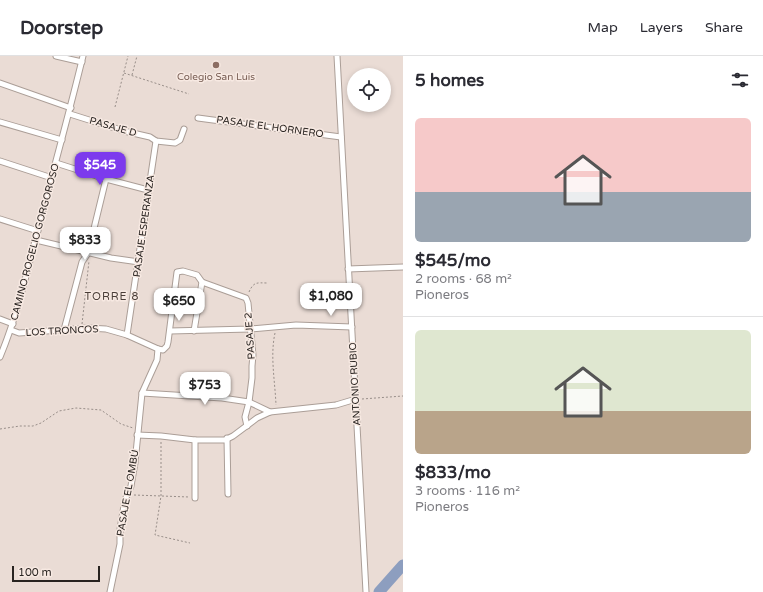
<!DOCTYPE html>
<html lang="en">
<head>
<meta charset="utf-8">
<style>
  :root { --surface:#fff; --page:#f2f2f3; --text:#2b2b33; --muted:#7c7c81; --line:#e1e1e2; --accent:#7c3aed }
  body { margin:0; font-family:"Varela Round",sans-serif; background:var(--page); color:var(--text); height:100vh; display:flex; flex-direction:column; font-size:15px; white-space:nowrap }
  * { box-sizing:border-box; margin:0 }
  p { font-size:13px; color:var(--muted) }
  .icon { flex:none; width:22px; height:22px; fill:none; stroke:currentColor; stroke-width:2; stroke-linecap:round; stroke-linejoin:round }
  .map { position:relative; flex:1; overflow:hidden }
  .drawer { display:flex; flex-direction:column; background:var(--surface); width:360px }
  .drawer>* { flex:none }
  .controls { position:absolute; left:347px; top:12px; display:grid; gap:8px }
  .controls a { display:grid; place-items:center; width:44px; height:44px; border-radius:50%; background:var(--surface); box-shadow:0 2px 6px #0003; font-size:20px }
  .scale { position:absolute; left:12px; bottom:10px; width:88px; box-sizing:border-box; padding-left:4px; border:2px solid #282320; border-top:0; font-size:11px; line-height:14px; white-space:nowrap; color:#282320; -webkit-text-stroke:3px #f7e9e2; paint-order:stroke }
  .price { position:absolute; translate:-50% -34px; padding:0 9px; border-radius:8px; background:#fff; color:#222; font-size:13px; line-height:26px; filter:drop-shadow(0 1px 2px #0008) }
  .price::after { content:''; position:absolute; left:50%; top:24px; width:12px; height:9px; margin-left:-6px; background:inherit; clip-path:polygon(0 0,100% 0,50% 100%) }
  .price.selected { background:var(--accent); color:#fff }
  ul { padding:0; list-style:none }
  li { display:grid; align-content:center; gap:8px; height:212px; padding:0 12px }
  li+li { border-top:1px solid var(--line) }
  li span { display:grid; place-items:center; height:124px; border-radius:6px; color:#555 }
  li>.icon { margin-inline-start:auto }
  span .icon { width:72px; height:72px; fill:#fffc; stroke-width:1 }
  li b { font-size:17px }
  h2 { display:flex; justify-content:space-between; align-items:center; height:48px; padding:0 12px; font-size:17px }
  header { display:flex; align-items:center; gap:24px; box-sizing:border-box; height:56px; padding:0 20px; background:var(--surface); border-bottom:1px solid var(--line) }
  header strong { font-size:19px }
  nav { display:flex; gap:22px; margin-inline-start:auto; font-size:14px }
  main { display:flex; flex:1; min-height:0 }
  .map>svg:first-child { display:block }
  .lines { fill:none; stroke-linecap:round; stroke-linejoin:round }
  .river { stroke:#8d9ebf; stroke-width:11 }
  .street-casing { stroke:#ab9e97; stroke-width:7 }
  .path { stroke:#988e89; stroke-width:1; stroke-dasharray:2 2; stroke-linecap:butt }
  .street { stroke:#fff; stroke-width:5 }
  .education-dot { fill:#8d6e63; stroke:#f7e9e2; stroke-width:1.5 }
  .labels { text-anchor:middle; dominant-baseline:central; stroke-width:3; stroke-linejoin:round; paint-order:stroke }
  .education-label { font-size:10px; fill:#785e54; stroke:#f7e9e2 }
  .street-label { font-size:10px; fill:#282320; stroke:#f7e9e2 }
  .neighbourhood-label { font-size:11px; letter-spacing:1px; fill:#4a3e38; stroke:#f7e9e2 }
</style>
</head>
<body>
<header>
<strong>Doorstep</strong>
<nav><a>Map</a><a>Layers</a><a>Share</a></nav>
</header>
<main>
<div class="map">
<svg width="403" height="536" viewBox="0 0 403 536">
  <rect width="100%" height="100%" fill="#eadcd5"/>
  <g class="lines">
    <!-- river -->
    <polyline class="river" points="379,536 403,509"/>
    <defs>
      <g id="street">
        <polyline points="56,0 82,6"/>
        <polyline points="337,0 366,536"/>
        <polyline points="0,27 71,52"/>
        <polyline points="70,58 124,75 150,81 156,85 175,87 180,84 184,73"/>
        <polyline points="198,62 341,81"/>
        <polyline points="0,66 62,84"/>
        <polyline points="0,105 52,122"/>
        <polyline points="56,107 106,123 148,134"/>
        <polyline points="0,163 38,175"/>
        <polyline points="36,184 111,202 139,206"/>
        <polyline points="348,213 403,211"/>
        <polyline points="0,263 13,268"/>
        <polyline points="11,274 19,277 88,272 106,273 127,279 158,293 163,294 167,290 168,286 177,216 183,215 197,219 202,226 246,242 248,247 253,299 252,310 252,322 249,346 245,361 247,370"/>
        <polyline points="64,274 82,206 88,197 106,123"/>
        <polyline points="170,275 250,273 296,269 352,271"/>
        <polyline points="194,275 202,226"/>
        <polyline points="127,279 156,85"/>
        <path d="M0 301C17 260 27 216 38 173 53 115 69 58 83 0"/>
        <polyline points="142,337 222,342 249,346 270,356"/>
        <polyline points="137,379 161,380 195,384 225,384 233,380 257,362 270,356 336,349 356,343"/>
        <polyline points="227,382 228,438"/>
        <polyline points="195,442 195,384"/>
        <polyline points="110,536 120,488 120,473 125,444 131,430 135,407 142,337 157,304 158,293"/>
      </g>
    </defs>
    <!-- street casing -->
    <use href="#street" class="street-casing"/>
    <!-- path -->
    <g class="path">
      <polyline points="124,17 189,38"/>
      <polyline points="132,19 137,0"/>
      <polyline points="115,51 128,0"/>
      <path d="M249 236C254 225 257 227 268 227"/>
      <polyline points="82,268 89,205"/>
      <path d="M275 277C270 300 275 325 276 349"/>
      <polyline points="362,343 403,340"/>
      <polyline points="0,373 20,370 33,370 41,367 59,355 76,352 101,354 121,368 133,372"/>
      <polyline points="161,386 161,440 155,479 190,487"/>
      <polyline points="134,439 189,441"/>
    </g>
    <!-- street -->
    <use href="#street" class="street"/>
  </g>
  <!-- markers -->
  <circle class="education-dot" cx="216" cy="9" r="4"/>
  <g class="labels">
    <!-- education labels -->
    <g class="education-label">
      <text x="216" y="21">Colegio San Luis</text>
    </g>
    <!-- street labels -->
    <g class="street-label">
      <text transform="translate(113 71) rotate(16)">PASAJE D</text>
      <text transform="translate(270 71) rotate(8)">PASAJE EL HORNERO</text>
      <text transform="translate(144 170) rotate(-82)">PASAJE ESPERANZA</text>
      <text transform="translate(35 186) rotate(-75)">CAMINO ROGELIO GORGOROSO</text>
      <text transform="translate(62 275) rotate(-3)">LOS TRONCOS</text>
      <text transform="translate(250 280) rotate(-94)">PASAJE 2</text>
      <text transform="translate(355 328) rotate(-93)">ANTONIO RUBIO</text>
      <text transform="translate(128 437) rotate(-80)">PASAJE EL OMBÚ</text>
    </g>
    <!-- neighbourhood labels -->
    <g class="neighbourhood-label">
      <text x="112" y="240">TORRE 8</text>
    </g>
  </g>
</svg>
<div class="controls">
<a><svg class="icon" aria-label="locate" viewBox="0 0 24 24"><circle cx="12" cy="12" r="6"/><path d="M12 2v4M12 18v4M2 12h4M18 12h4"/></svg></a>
</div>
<div class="scale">100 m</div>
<b class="price selected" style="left:100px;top:130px">$545</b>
<b class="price" style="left:85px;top:205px">$833</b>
<b class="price" style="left:331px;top:261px">$1,080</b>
<b class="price" style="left:179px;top:266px">$650</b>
<b class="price" style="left:205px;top:350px">$753</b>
</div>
<section class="drawer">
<h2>5 homes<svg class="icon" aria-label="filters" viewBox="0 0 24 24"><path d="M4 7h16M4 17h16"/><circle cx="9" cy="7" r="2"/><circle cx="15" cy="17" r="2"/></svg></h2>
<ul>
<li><span style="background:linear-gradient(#f6c9c9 60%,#9aa5b1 0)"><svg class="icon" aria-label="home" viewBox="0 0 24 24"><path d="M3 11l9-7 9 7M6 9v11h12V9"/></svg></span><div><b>$545/mo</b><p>2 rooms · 68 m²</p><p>Pioneros</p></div></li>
<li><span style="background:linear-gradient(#dfe7d0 65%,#b9a48a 0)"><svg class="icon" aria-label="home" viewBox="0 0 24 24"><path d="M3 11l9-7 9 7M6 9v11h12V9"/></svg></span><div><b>$833/mo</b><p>3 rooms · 116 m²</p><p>Pioneros</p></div></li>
</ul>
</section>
</main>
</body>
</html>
